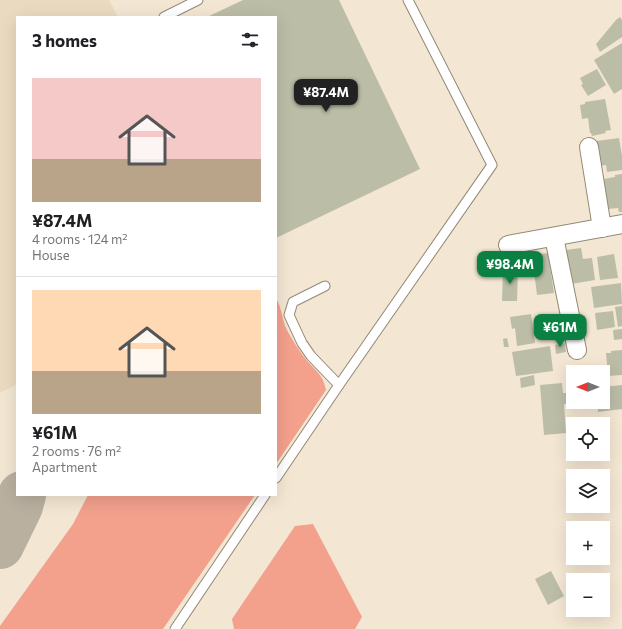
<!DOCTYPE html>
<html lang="en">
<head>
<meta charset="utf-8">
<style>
  :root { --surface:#fff; --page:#f6f6f6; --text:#202124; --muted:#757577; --line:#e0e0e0; --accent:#0b8043 }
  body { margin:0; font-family:Commissioner,sans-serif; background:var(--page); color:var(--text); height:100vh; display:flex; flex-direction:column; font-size:15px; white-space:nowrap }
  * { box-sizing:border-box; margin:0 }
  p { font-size:13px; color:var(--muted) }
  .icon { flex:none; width:22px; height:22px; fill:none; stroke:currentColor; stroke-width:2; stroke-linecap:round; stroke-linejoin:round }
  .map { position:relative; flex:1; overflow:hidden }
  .drawer { position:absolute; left:16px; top:16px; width:261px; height:480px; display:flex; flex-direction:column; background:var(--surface); border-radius:0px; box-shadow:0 4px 16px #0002 }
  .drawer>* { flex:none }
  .needle { width:26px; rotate:270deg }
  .fabs { position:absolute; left:566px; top:365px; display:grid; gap:8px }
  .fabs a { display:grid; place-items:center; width:44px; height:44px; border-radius:0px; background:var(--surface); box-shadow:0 4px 16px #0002; font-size:20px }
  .price { position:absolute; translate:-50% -34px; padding:0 9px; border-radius:8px; background:var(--accent); color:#fff; font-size:13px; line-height:26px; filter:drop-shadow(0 1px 2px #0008) }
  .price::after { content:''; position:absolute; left:50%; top:24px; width:12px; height:9px; margin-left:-6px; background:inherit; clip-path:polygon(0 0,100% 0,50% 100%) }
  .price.current { background:#222; color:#fff }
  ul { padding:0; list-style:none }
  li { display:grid; align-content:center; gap:8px; height:212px; padding:0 16px }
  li+li { border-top:1px solid var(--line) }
  li span { display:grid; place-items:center; height:124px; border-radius:0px; color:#555 }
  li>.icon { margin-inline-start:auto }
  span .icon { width:72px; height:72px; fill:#fffc; stroke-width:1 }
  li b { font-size:17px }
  h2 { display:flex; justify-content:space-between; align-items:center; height:48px; padding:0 16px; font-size:17px }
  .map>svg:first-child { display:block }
  .built { fill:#eadbc0 }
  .green { fill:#f3a08d }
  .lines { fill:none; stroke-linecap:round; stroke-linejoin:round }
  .taxiway { stroke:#bab0a0; stroke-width:48 }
  .building { fill:#bcbda7 }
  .lane-casing { stroke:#928876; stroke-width:11 }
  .street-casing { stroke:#928876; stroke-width:20 }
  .lane { stroke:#fff; stroke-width:9 }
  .street { stroke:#fff; stroke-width:18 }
</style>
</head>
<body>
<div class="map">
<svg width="622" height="629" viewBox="0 0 622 629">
  <rect width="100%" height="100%" fill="#f3e7d3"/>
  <!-- built -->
  <polygon class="built" points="0,0 109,0 118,17 17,17 17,384 0,393"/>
  <!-- green -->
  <g class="green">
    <path d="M276 298C282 308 282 320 287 330 292 339 298 349 304 357 313 369 323 373 326 390L276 464Z"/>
    <polygon points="88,495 255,495 163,629 0,629 0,626 73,524"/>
    <polygon points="313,524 362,617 355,629 234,629 232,619 295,526"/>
  </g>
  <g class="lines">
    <!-- taxiway -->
    <polyline class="taxiway" points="0,545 19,506 22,495"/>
  </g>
  <!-- building -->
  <g class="building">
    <polygon points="243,0 339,0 420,169 276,238 276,17 207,17"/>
    <polygon points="620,17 622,20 622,37 600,52 596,44 616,20"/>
    <polygon points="622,43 622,89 614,94 594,60"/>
    <polygon points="597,69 606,85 588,96 581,85 583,84 580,78"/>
    <polygon points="605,99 611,130 605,131 606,133 592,136 591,133 590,133 588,118 582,119 580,105 585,104 585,102"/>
    <polygon points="619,138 622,156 622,170 607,172 606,165 600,166 596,141"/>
    <polygon points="622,174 622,212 619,212 618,208 608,209 604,179 615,177 615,175"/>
    <polygon points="581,248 583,259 592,258 595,280 571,284 566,250"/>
    <polygon points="548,253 554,293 537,295 532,255"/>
    <polygon points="614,254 618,278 600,280 597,257"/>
    <polygon points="503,269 518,270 517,301 502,301"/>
    <polygon points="621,283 622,304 594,308 591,287"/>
    <polygon points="622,306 622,326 618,327 615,307"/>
    <polygon points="613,311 615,327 597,330 595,313"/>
    <polygon points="531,314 535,343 517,346 515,328 512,329 510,317"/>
    <polygon points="622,329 622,339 614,340 613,330"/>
    <polygon points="507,338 509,347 504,347 503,339"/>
    <polygon points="565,343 566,352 556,354 555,345"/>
    <polygon points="550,346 553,371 516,376 512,352"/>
    <polygon points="622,350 622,375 608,376 606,353 611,353 611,351"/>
    <polygon points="534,375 535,385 521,388 520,378"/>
    <polygon points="562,383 563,393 566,393 567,404 564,404 566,433 544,435 540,385"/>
    <polygon points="622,385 622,409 598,412 597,402 603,402 603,387"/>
    <polygon points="551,571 564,596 548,605 535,579"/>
  </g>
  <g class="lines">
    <defs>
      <g id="lane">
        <polyline points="164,17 198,0"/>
        <polyline points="325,286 293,302 289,315 302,343 311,356 339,385"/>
        <polyline points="276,478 339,385 492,165 408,0"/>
        <polyline points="175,629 265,495"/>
      </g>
      <g id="street">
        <polyline points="589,147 602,228"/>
        <polyline points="554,237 577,350"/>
        <polyline points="508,245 622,224"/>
      </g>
    </defs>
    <!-- lane casing -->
    <use href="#lane" class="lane-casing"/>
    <!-- street casing -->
    <use href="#street" class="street-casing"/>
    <!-- lane -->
    <use href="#lane" class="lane"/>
    <!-- street -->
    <use href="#street" class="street"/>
  </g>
</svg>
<div class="fabs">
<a><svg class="needle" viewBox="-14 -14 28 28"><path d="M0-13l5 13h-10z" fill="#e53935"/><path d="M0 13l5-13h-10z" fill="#757577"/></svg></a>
<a><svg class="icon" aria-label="locate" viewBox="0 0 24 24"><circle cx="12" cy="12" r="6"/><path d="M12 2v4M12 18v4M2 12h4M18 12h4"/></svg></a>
<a><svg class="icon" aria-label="layers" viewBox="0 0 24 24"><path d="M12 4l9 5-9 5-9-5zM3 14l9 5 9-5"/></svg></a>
<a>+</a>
<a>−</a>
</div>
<b class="price current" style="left:326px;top:113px">¥87.4M</b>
<b class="price" style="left:510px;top:285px">¥98.4M</b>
<b class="price" style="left:560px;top:348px">¥61M</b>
<section class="drawer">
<h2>3 homes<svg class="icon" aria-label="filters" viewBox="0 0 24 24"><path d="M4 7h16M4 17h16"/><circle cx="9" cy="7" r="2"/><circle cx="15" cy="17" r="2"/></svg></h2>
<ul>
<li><span style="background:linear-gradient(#f6c9c9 65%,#b9a48a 0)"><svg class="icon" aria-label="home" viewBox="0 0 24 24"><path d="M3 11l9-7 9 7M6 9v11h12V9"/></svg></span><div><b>¥87.4M</b><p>4 rooms · 124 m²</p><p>House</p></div></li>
<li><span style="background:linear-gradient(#ffd9b3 65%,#b9a48a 0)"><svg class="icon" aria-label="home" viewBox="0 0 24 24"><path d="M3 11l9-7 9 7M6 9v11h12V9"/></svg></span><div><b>¥61M</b><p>2 rooms · 76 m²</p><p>Apartment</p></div></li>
</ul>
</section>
</div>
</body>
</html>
